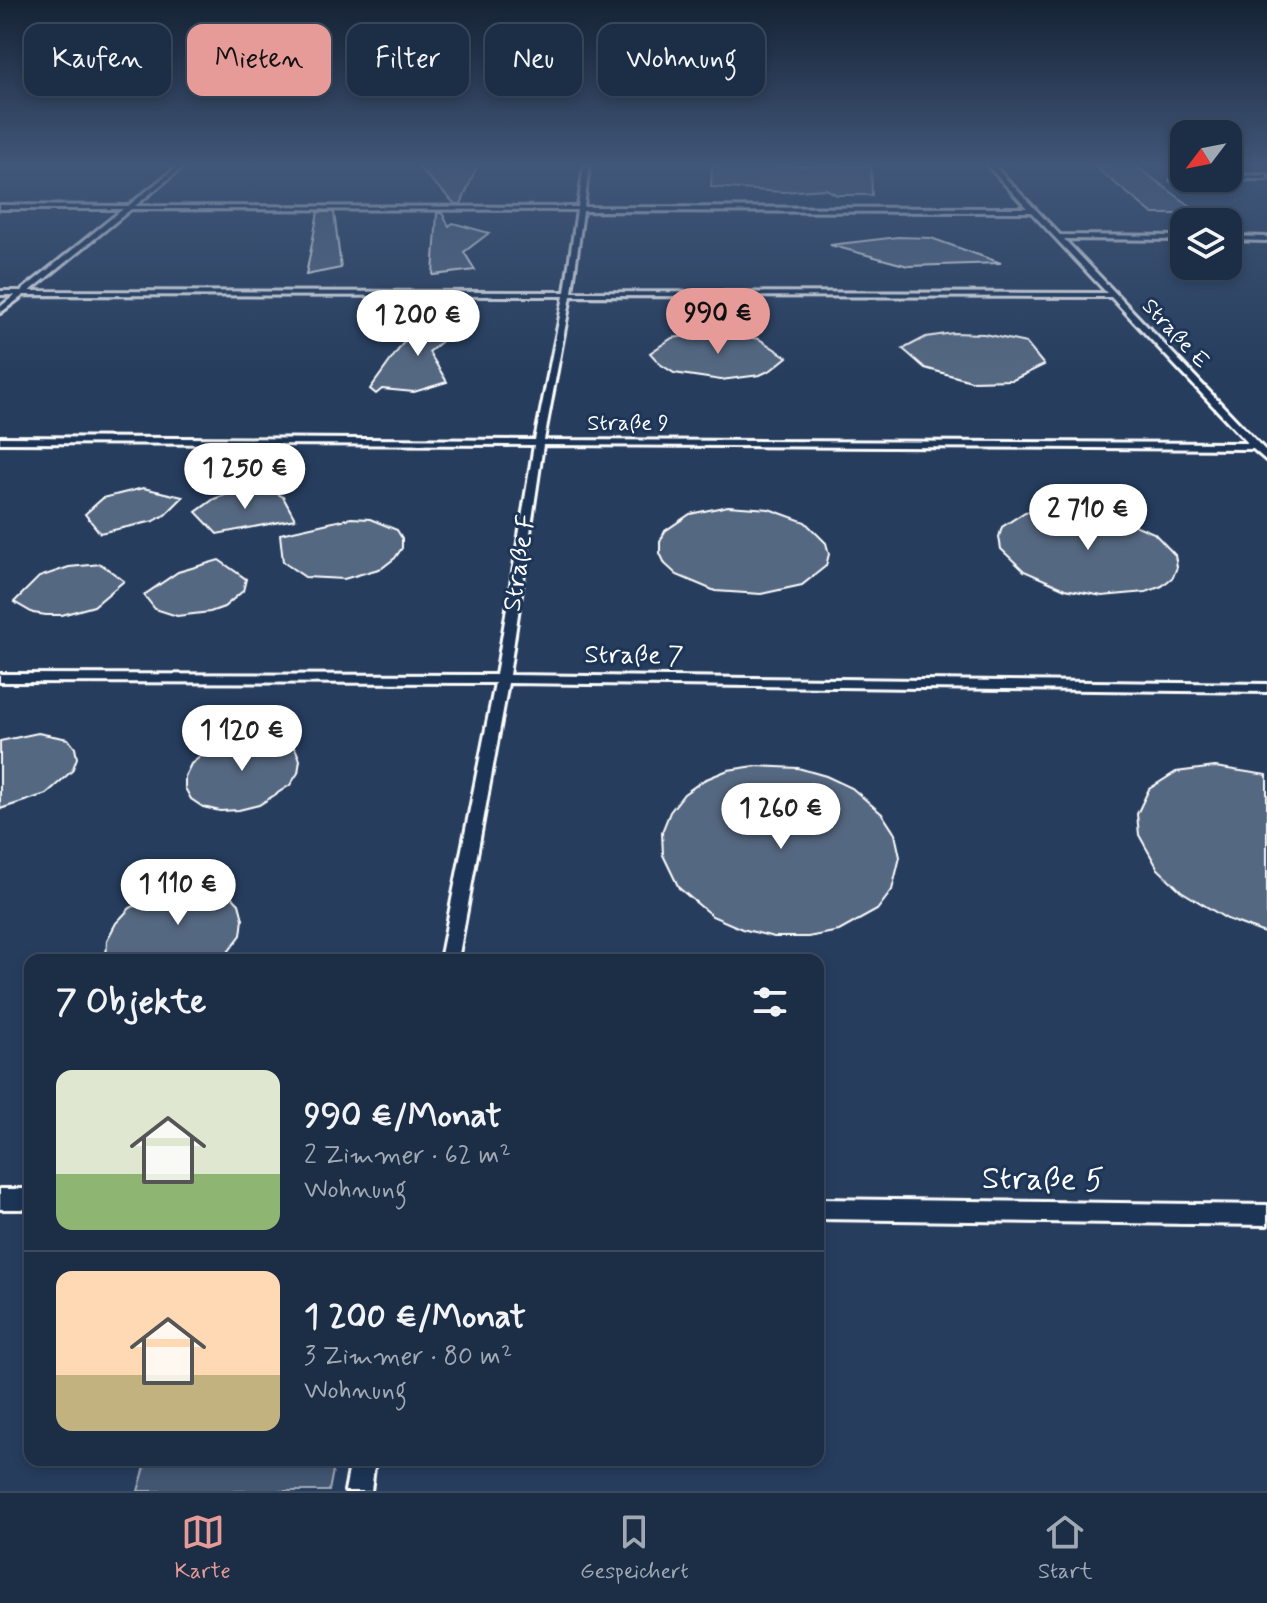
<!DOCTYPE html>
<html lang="de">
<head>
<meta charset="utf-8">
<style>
  :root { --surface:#1c2e46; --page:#25364d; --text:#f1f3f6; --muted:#a0a8b3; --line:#3a4a5f; --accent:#e69b98 }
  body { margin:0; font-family:Mynerve,sans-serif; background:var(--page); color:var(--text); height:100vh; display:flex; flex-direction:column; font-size:30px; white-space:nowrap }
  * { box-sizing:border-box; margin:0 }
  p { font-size:26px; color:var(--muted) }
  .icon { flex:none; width:44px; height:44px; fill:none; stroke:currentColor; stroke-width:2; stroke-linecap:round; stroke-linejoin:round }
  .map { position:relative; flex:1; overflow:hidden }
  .panel { position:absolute; left:24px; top:954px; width:800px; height:512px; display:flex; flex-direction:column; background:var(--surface); border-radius:16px; box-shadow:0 4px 12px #0003,0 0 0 2px var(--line) }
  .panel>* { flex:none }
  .hud { position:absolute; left:24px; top:24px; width:800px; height:72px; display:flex; gap:16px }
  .needle { width:52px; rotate:238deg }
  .controls { position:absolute; left:1170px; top:120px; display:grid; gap:16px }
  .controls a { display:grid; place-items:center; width:72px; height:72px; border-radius:16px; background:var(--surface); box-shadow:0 4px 12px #0003,0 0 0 2px var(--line); font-size:40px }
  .price { position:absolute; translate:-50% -68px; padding:0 18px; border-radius:28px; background:#fff; color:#222; font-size:26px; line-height:52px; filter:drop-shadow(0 2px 4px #0008) }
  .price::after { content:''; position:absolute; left:50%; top:48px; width:24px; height:18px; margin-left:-12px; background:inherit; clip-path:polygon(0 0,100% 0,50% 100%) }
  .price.current { background:var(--accent); color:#111 }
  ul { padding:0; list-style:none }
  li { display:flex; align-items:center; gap:24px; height:200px; padding:0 32px }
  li+li { border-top:2px solid var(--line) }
  li span { display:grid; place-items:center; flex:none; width:224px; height:160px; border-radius:16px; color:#555 }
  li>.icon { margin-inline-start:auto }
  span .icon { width:96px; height:96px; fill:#fffc; stroke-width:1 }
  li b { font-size:34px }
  h2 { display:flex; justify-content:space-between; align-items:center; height:96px; padding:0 32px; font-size:34px }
  .chip { padding:0 28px; border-radius:16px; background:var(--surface); box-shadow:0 4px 12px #0003,0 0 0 2px var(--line); font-size:28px; line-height:72px }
  .chip.current { background:var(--accent); color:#111 }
  .tabs { display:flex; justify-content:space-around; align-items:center; height:112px; border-top:2px solid var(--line); background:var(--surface); font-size:22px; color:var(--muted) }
  .tabs a { display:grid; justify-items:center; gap:4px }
  .tabs .current { color:var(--accent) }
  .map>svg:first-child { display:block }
  .green { fill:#425672; stroke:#a0aab8; stroke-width:2 }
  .building { fill:#556781; stroke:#fff; stroke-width:2 }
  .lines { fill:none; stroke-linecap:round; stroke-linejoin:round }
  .lane-casing { stroke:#fff; stroke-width:6 }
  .lane { fill:#1d3557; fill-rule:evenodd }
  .labels { text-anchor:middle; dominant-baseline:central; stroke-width:6; stroke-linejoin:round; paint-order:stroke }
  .far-street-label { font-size:22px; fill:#fff; stroke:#1d3557 }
  .street-label { font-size:26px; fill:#fff; stroke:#1d3557 }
  .near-street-label { font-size:32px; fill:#fff; stroke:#1d3557 }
</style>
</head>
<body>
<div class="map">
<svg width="1267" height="1491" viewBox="0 0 1267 1491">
  <rect width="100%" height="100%" fill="#263d5e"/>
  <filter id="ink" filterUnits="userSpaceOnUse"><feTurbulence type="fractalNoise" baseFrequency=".0125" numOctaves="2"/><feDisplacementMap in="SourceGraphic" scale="16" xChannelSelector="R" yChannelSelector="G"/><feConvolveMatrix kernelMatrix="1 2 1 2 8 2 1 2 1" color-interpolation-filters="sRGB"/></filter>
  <g filter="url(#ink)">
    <!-- green -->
    <polygon class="green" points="147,1460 335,1460 329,1491 138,1491"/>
    <!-- building -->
    <g class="building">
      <polygon points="417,166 477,166 461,204 455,204"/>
      <polygon points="712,166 871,166 872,195 837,195 826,189 783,192 711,187"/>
      <polygon points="1094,166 1136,166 1201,214 1153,214"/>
      <polygon points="318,212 334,212 341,268 306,275"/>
      <polygon points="437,213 442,213 449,226 453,223 489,233 464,252 475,270 433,275"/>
      <polygon points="898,237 931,238 1001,263 908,266 830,245"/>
      <polygon points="479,311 429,352 447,382 414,392 382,389 376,394 370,389 414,328"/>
      <polygon points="715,332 759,339 787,357 771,370 760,375 721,380 674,373 660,364 650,353 672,338"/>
      <polygon points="953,333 984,334 1026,343 1044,365 1013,380 971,381 925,368 903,349 926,337"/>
      <polygon points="143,488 183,497 165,515 154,521 100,533 85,514 103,498"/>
      <polygon points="239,490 276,493 283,497 295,519 217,534 196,512 214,499"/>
      <polygon points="728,506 769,509 805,522 826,543 829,554 826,566 802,585 761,594 715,591 677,575 665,564 660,553 660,542 665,531 690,514"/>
      <polygon points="1062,507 1106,513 1154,533 1175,555 1177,567 1173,577 1162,586 1146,592 1102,596 1065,589 1024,571 1001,549 999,537 1002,527 1025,512"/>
      <polygon points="351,518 370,519 397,530 402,538 402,548 395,558 382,568 344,579 305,577 283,562 280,534"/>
      <polygon points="219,560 246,579 243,591 224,607 210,612 177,616 155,609 144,595 178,572"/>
      <polygon points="101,564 124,581 94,606 62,615 46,615 33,613 14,602 39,577 69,567"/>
      <polygon points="38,733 68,739 75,748 77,758 72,771 46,794 0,809 0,741"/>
      <polygon points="255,735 286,741 296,750 300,760 298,773 290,785 259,805 239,810 220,811 203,807 191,799 185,788 185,776 191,764 218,743"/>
      <polygon points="755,766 798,768 826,776 852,788 882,814 895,834 900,857 892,890 877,910 839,931 808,937 774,937 742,929 712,916 679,888 663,855 662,832 670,812 684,794 704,780 728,770"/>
      <polygon points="1215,767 1267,775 1267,934 1227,919 1181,891 1158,869 1139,835 1137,814 1149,789 1176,772"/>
      <polygon points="192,884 212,886 228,893 239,904 243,919 241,935 222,960 106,960 107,940 116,923 130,908 170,888"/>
    </g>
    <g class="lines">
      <defs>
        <g id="lane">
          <path d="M178 166H184L135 206 578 207 584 166H589L584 207 1027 208 988 166H994L1060 235 1184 236V240L1064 239 1259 444 1267 452V461L1253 449 543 445 509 675 1267 684V692L508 683 458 960H440L495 683 0 682V674L496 675 534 445 0 443V437L535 440 564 296 24 295 0 313V307L15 295H0V291H21L123 209H0V205L128 206ZM131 209 577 210 565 292 30 291ZM583 211 1031 212 1107 293 572 292ZM571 296 1111 297 1248 443 544 440Z"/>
          <polygon points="1267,175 1267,179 1171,180 1174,178"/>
          <polygon points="1228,236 1267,237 1267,241 1228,240"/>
          <rect x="0" y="1189" width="30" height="20"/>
          <polygon points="818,1199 1267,1205 1267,1225 818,1219"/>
          <polygon points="351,1460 375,1460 371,1491 345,1491"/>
        </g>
      </defs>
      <!-- lane casing -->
      <use href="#lane" class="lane-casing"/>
      <!-- lane -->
      <use href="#lane" class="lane"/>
    </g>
  </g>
  <!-- sky -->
  <linearGradient id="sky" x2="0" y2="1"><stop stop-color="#152234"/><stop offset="0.44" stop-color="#415779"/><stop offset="1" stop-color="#415779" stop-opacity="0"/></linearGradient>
  <rect width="1267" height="374" fill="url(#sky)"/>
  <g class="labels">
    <!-- far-street labels -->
    <g class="far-street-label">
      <text transform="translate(1175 334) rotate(47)">Straße E</text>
      <text x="628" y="424">Straße 9</text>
    </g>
    <!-- street labels -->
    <g class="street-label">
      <text transform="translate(520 563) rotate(-81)">Straße F</text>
      <text transform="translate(634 656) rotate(1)">Straße 7</text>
    </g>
    <!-- near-street labels -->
    <g class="near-street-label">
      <text transform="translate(1043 1180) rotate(1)">Straße 5</text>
    </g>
  </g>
</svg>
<div class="controls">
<a><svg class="needle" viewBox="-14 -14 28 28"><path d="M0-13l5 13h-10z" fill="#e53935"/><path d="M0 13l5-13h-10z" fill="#a0a8b3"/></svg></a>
<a><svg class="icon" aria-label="layers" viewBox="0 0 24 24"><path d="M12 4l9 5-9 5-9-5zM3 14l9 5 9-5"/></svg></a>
</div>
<b class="price current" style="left:718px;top:356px">990 €</b>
<b class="price" style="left:418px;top:358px">1 200 €</b>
<b class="price" style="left:245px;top:511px">1 250 €</b>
<b class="price" style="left:1088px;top:552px">2 710 €</b>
<b class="price" style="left:242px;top:773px">1 120 €</b>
<b class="price" style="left:781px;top:851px">1 260 €</b>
<b class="price" style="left:178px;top:927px">1 110 €</b>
<div class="hud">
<a class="chip">Kaufen</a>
<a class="chip current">Mieten</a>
<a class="chip">Filter</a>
<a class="chip">Neu</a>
<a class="chip">Wohnung</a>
</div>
<section class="panel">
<h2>7 Objekte<svg class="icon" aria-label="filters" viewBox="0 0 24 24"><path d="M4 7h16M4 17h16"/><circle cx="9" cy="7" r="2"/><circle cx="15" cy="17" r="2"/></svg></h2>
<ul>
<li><span style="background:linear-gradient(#dfe7d0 65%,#8fb573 0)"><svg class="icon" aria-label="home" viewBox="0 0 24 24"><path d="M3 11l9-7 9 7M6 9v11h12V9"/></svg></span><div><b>990 €/Monat</b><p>2 Zimmer · 62 m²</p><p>Wohnung</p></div></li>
<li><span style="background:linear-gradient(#ffd9b3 65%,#c2b280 0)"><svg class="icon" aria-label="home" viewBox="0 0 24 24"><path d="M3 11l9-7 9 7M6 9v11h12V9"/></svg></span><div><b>1 200 €/Monat</b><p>3 Zimmer · 80 m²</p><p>Wohnung</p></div></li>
</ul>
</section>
</div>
<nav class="tabs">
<a class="current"><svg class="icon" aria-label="map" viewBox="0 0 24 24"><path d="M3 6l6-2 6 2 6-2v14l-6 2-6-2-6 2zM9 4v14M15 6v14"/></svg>Karte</a>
<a><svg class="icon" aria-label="saved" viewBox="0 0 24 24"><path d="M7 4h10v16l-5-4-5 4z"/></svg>Gespeichert</a>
<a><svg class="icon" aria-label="home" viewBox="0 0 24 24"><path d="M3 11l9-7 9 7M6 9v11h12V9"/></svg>Start</a>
</nav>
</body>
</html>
